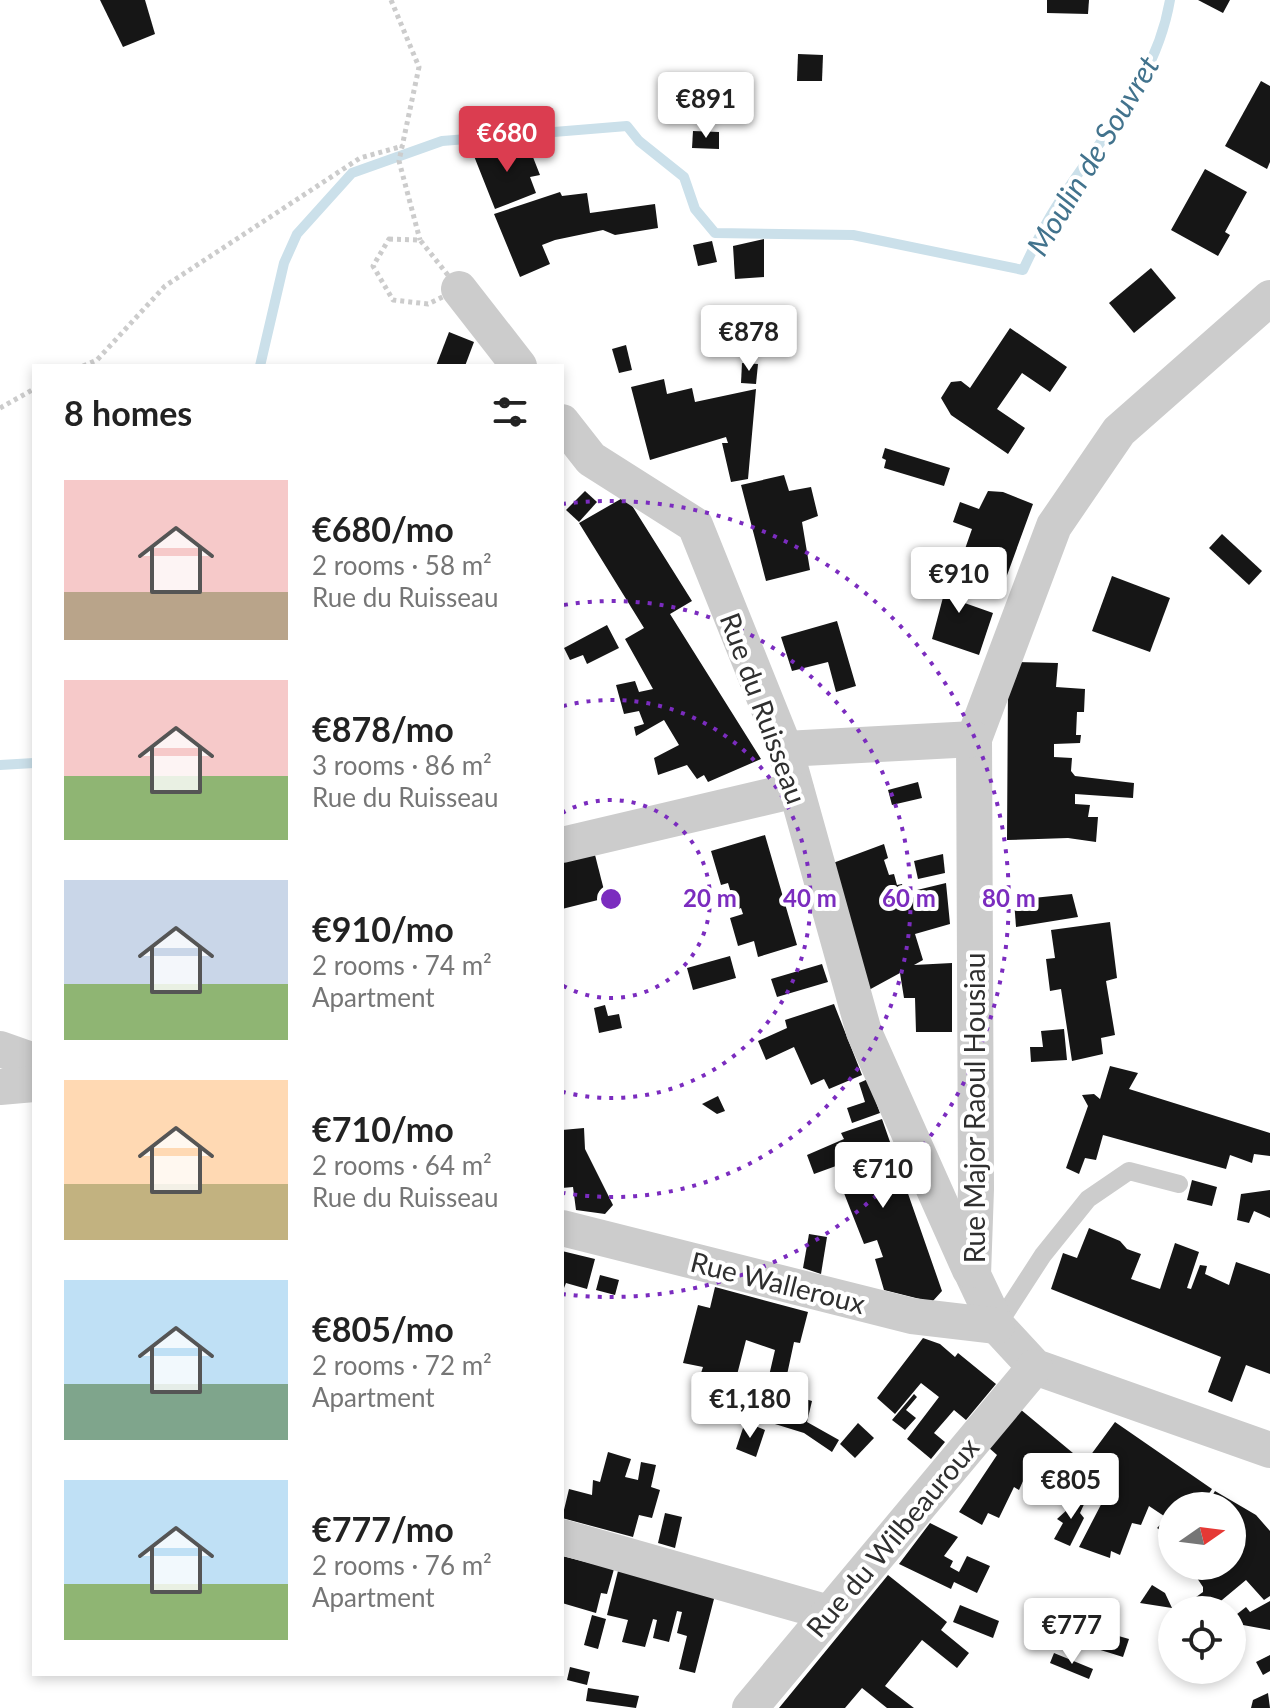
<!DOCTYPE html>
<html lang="en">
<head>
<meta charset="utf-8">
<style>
  :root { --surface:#fff; --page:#f2f2f2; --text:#222; --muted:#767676; --accent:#db3d50 }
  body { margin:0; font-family:Lato,sans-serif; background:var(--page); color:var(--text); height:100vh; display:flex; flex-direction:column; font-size:30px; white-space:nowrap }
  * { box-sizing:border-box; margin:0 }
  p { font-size:26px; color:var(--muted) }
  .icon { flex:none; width:44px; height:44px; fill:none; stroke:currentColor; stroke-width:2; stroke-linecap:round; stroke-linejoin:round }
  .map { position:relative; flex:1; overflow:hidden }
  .side { position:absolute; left:32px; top:364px; width:532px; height:1312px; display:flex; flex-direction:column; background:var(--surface); border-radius:0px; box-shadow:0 4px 12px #0003 }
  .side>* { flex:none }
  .needle { width:52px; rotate:76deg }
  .fabs { position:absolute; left:1158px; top:1492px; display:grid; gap:16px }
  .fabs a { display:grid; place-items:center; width:88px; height:88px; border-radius:50%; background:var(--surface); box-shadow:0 4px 12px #0003; font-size:40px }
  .price { position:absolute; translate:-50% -68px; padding:0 18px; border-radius:8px; background:#fff; color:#222; font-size:26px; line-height:52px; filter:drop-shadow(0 2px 4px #0008) }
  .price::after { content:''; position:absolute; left:50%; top:48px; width:24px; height:18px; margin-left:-12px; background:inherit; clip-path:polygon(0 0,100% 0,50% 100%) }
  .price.selected { background:var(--accent); color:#fff }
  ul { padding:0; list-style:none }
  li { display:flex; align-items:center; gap:24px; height:200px; padding:0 32px }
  li span { display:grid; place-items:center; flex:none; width:224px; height:160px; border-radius:0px; color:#555 }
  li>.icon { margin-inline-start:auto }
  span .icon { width:96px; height:96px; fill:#fffc; stroke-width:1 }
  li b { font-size:34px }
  h2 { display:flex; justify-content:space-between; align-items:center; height:96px; padding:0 32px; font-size:34px }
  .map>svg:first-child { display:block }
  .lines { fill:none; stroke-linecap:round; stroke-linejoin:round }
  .stream { stroke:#cbe0ea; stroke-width:10 }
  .building { fill:#161616 }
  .path { stroke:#ccc; stroke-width:5; stroke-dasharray:4 4; stroke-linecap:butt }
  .service { stroke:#ccc; stroke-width:18 }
  .minor { stroke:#ccc; stroke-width:36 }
  .ring { fill:none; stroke:#7b2cbf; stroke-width:4; stroke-dasharray:4 8 }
  .labels { text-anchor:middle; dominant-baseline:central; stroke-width:8; stroke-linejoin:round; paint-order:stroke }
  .street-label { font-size:28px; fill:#2f2f2f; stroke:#fff }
  .water-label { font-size:30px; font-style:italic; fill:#42738d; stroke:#fff }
  .centre { fill:#7b2cbf; stroke:#fff; stroke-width:4 }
  .ring-label { font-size:24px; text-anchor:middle; font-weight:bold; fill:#7b2cbf; stroke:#fff; stroke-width:8; stroke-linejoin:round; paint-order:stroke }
</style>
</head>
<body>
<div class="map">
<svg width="1270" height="1708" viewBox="0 0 1270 1708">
  <rect width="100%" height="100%" fill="#fff"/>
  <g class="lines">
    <!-- stream -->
    <g class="stream">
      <path d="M260 366 284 263 297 234 352 173 442 141 627 126 639 141 684 177 695 209 715 233 853 235 1023 270C1032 251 1041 232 1051 215 1095 141 1155 88 1170 0"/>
      <polyline points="0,765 34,763"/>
    </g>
  </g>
  <!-- building -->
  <g class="building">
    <polygon points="100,0 145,0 155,34 123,47"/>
    <polygon points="1047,0 1089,0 1088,14 1047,13"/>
    <polygon points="1198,0 1230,0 1223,13"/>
    <polygon points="798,54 823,55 822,81 797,81"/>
    <polygon points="1261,81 1270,86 1270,162 1267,169 1225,146"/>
    <polygon points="693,131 719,132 719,149 692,148"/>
    <polygon points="519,147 529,147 540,175 530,177 536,193 495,209 472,151 497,150 499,156"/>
    <polygon points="1205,169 1247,192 1225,232 1230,235 1218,256 1171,230"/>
    <polygon points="560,192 562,196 587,193 590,213 655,204 658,228 615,235 603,230 555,240 542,245 550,264 520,277 494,214"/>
    <polygon points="764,239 764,277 735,279 733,246"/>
    <polygon points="712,241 717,262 698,266 693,245"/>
    <polygon points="1151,268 1176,298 1134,333 1109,303"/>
    <polygon points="1010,328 1067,367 1050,392 1022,373 997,409 1025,428 1008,454 951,415 941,398 951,382 961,381 970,388"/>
    <polygon points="449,332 474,342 465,366 436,366"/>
    <polygon points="626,345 632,370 619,373 612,349"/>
    <polygon points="742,363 758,364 756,384 741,383"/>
    <polygon points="664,379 667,394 692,388 695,402 756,389 748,479 731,482 722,443 728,443 726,437 650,460 631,387"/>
    <polygon points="885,448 950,468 944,486 884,468 886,460 882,458"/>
    <polygon points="784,475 789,491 811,487 818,516 802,522 810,570 766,581 741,485"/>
    <polygon points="585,491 597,502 579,522 566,510"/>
    <polygon points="988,491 1003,492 1033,504 1002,589 974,579 976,573 959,566 972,529 953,522 960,502 979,509"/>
    <polygon points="626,496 692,601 670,614 761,759 708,782 704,775 697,779 687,765 658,775 654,758 679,745 664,720 636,736 634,727 644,724 639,711 624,714 616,685 635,681 639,692 653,689 625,639 644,628 579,523"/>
    <polygon points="1222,534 1262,571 1249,585 1209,548"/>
    <polygon points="934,566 967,576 959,601 993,613 979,655 932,639 946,586 930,579"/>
    <polygon points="1112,576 1170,598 1150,652 1092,631"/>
    <polygon points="837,621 856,686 836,692 828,662 792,671 781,637"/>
    <polygon points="607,625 619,648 587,664 583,655 570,660 564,648"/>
    <polygon points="1015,662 1058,663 1056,687 1085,689 1084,712 1077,712 1076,735 1081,735 1080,743 1054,744 1054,757 1072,758 1071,771 1075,776 1134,783 1133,798 1075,794 1075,804 1090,805 1088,817 1098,817 1096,842 1068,838 1007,840 1008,686"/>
    <polygon points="918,782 922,798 892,805 888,790"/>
    <polygon points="765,835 797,945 758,957 754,941 738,946 730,918 743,914 741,908 736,910 728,883 721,885 711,851"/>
    <polygon points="884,844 888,858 884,860 889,875 894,874 897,885 902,884 906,900 917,896 917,890 946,883 950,924 915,934 923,960 914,965 952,963 952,1032 916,1032 915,998 904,998 900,973 867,991 833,863"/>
    <polygon points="594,851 606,898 562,909 562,860"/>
    <polygon points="943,854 945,873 918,879 914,861"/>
    <polygon points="1072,894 1078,917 1016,927 1014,900"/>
    <polygon points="1110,922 1117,978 1106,981 1115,1035 1101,1038 1103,1054 1072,1061 1061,989 1050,991 1046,959 1055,958 1051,930"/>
    <polygon points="730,956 736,978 693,990 687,968"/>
    <polygon points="822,964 828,982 777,997 771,979"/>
    <polygon points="834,1004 862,1075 829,1089 824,1079 811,1085 794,1047 766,1060 758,1041 787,1028 785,1020"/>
    <polygon points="605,1005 608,1016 619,1014 622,1028 599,1033 594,1008"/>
    <polygon points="1064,1029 1067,1060 1031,1062 1030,1047 1043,1047 1041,1031"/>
    <polygon points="1110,1066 1138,1073 1129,1089 1270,1133 1270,1156 1254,1154 1252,1163 1230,1155 1226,1169 1103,1135 1096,1160 1085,1158 1079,1174 1066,1168 1088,1106 1082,1095 1094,1094 1100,1099"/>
    <polygon points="868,1079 880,1113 852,1123 847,1108 865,1102 859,1083"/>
    <polygon points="718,1096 725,1111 717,1114 702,1104"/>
    <polygon points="882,1119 942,1291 932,1302 884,1290 875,1259 883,1257 877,1240 864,1244 840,1183 863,1174 858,1158 814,1174 807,1155 844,1139 841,1133"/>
    <polygon points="584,1128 585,1149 613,1205 605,1214 576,1210 573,1187 562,1188 562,1130"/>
    <polygon points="1192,1180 1217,1187 1212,1206 1187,1200"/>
    <polygon points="1270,1190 1270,1218 1254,1211 1249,1223 1237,1220 1241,1194"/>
    <polygon points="1089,1228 1120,1241 1127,1249 1141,1254 1131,1279 1160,1289 1175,1243 1199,1252 1187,1288 1191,1289 1200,1265 1207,1266 1205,1274 1229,1285 1236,1262 1270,1274 1270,1374 1246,1365 1232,1402 1208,1392 1221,1357 1051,1289 1063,1253 1077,1258"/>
    <polygon points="809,1234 827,1237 821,1274 803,1268"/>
    <polygon points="562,1251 595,1259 587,1289 566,1283 562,1293"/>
    <polygon points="600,1275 619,1280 615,1295 596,1290"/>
    <polygon points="715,1287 808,1312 800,1343 794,1342 779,1412 789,1415 795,1396 812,1401 807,1422 839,1440 832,1452 804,1433 759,1419 775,1350 746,1340 730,1402 712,1397 716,1385 699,1379 703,1367 683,1363 698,1305 710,1308"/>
    <polygon points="923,1338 940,1344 955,1357 958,1353 996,1384 966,1420 954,1410 934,1433 945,1442 931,1459 907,1439 939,1397 921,1383 895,1414 877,1398"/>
    <polygon points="914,1394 917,1397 906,1410 916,1418 905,1430 892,1420"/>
    <polygon points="1020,1409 1097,1473 1069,1508 1031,1478 1034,1475 1028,1470 1019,1490 1014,1487 999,1518 988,1513 982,1525 959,1512 997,1455 988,1447"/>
    <polygon points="745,1422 765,1430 756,1457 736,1449"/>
    <polygon points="1115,1422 1212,1489 1201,1506 1172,1506 1172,1531 1169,1536 1157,1528 1167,1518 1149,1506 1141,1525 1132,1523 1120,1555 1111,1551 1110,1558 1079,1547 1107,1493 1099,1488 1110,1473 1090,1456"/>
    <polygon points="858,1423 874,1438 855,1458 840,1444"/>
    <polygon points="608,1452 631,1459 625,1477 638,1480 641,1462 656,1465 651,1487 660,1490 652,1518 639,1515 633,1537 562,1518 569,1489 592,1495 593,1480 600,1482"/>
    <polygon points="1092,1487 1080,1513 1084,1518 1070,1546 1054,1539 1063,1523 1057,1519"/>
    <polygon points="1215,1491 1256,1515 1270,1531 1270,1596 1264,1600 1246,1580 1210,1610 1200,1610 1192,1600 1203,1592 1203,1587 1189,1566 1232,1566 1232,1506 1206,1506"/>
    <polygon points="665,1513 682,1517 675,1548 658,1543"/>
    <polygon points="930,1523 958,1537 944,1556 953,1561 950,1567 959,1572 967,1556 990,1566 977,1593 954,1582 951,1589 899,1564"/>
    <polygon points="562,1556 614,1569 607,1594 601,1593 596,1613 562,1603"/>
    <polygon points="618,1571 715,1595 695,1673 679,1669 687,1636 677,1633 682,1612 677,1611 669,1642 653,1638 657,1620 653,1619 645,1647 622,1642 628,1620 607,1615"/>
    <polygon points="888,1575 947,1622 941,1630 969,1653 957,1668 922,1640 885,1686 914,1708 887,1708 862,1688 845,1708 779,1708"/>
    <polygon points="1152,1585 1165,1593 1172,1608 1140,1603"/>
    <polygon points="1270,1601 1270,1630 1232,1623 1232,1618 1246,1607 1250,1612"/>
    <polygon points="960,1605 999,1621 993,1638 953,1622"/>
    <polygon points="592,1615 606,1619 598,1649 584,1645"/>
    <polygon points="1040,1617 1058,1623 1059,1619 1129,1639 1123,1657 1036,1630"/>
    <polygon points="1054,1653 1093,1669 1089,1679 1050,1663"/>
    <polygon points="1270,1655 1270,1671 1263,1675 1256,1662"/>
    <polygon points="570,1667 590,1672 587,1685 567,1680"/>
    <polygon points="588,1688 639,1696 636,1708 586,1701"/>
    <polygon points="1268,1693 1270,1708 1251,1708 1253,1700"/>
  </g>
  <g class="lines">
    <!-- path -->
    <g class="path">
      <polyline points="391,0 419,67 399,161 420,240"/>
      <polygon points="389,239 420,240 459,289 428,304 393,300 373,266"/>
      <polyline points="83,366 97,360 165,286 360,158 403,146"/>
      <polyline points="0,408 34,389"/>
    </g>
    <!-- service -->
    <polyline class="service" points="997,1326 1043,1255 1088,1199 1129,1171 1179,1184"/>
    <!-- minor -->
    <g class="minor">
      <polyline points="459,289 519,366"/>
      <polyline points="1270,298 1119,431 1054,526 974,739 976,1189 973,1275 997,1326 1035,1367 1270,1450"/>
      <polyline points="562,422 591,459 695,525 785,749 864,1032 970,1270"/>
      <polyline points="785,749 974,739"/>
      <polyline points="562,845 796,790"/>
      <polyline points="0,1049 34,1061"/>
      <polyline points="0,1087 34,1084"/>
      <polyline points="562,1228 912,1316 997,1326"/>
      <polyline points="562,1537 829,1613"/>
      <polyline points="750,1708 1035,1367"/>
    </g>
  </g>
  <!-- distance rings -->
  <g class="ring">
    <path d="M562 813A99 99 0 1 1 562 985"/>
    <path d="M563 706A199 199 0 1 1 563 1092"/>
    <path d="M564 605A298 298 0 1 1 564 1193"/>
    <path d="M562 504A398 398 0 1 1 562 1294"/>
  </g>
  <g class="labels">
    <!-- street labels -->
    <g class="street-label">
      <text transform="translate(764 708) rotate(70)">Rue du Ruisseau</text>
      <text transform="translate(974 1108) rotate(-90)">Rue Major Raoul Housiau</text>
      <text transform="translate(778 1282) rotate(14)">Rue Walleroux</text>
      <text transform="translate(892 1537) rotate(-50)">Rue du Wilbeauroux</text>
    </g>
    <!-- water labels -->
    <g class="water-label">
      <text transform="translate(1092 155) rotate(-59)">Moulin de Souvret</text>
    </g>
  </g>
  <circle cx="611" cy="899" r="12" class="centre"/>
  <g class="ring-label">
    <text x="710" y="907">20 m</text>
    <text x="810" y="907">40 m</text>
    <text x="909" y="907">60 m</text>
    <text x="1009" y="907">80 m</text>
  </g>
</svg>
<div class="fabs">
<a><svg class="needle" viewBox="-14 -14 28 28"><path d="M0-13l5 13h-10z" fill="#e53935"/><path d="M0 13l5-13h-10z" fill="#767676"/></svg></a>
<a><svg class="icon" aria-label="locate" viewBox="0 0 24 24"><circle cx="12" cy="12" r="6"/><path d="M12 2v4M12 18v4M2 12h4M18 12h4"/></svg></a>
</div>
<b class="price" style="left:706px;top:140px">€891</b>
<b class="price selected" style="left:507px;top:174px">€680</b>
<b class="price" style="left:749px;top:373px">€878</b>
<b class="price" style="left:959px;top:615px">€910</b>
<b class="price" style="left:883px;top:1210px">€710</b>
<b class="price" style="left:750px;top:1440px">€1,180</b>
<b class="price" style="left:1071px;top:1521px">€805</b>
<b class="price" style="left:1072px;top:1666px">€777</b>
<section class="side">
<h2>8 homes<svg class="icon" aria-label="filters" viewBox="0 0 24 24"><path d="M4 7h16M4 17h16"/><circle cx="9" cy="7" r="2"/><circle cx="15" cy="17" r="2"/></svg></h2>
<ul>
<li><span style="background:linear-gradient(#f6c9c9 70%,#b9a48a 0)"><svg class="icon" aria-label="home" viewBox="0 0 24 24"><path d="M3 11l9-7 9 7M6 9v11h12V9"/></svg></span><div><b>€680/mo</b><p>2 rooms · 58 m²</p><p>Rue du Ruisseau</p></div></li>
<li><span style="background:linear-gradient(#f6c9c9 60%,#8fb573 0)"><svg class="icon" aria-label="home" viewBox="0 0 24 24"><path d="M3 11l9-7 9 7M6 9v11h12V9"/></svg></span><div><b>€878/mo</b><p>3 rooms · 86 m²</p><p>Rue du Ruisseau</p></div></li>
<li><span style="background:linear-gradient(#c9d6e8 65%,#8fb573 0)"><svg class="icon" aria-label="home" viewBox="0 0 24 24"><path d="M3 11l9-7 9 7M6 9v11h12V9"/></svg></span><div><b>€910/mo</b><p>2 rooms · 74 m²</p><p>Apartment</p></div></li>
<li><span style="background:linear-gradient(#ffd9b3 65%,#c2b280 0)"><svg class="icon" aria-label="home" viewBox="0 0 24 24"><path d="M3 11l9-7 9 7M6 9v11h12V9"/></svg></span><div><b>€710/mo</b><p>2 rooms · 64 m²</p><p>Rue du Ruisseau</p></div></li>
<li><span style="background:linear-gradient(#bfe0f5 65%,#7fa58c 0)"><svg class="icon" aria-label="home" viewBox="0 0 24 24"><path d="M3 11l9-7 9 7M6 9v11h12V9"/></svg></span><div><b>€805/mo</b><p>2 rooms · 72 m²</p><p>Apartment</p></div></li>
<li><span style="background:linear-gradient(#bfe0f5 65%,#8fb573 0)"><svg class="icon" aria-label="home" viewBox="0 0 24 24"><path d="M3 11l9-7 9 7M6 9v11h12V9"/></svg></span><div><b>€777/mo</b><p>2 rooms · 76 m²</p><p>Apartment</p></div></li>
</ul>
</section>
</div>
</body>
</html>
